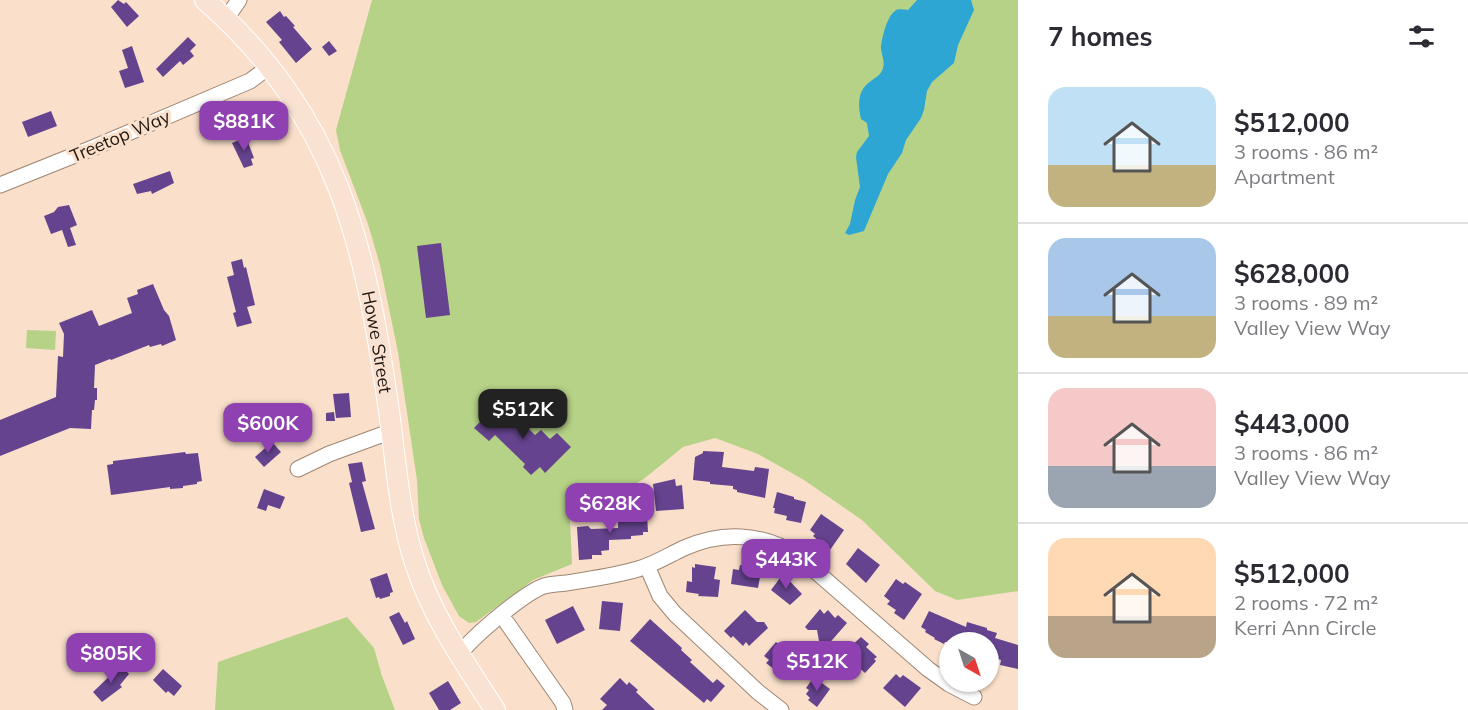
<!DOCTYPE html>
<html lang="en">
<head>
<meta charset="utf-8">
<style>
  :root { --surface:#fff; --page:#f7f7f7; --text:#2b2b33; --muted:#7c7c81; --line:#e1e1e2; --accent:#8f41b1 }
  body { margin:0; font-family:Mulish,sans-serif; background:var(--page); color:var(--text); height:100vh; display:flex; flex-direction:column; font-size:22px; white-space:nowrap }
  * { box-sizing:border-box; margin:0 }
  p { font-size:20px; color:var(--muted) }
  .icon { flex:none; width:33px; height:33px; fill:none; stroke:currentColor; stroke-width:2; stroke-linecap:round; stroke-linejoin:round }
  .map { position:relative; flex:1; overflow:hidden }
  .drawer { display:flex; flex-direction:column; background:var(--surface); width:450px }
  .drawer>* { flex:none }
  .needle { width:39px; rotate:141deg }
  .tools { position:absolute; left:939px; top:632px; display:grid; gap:12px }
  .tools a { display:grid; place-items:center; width:60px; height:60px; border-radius:50%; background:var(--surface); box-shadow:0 2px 4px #0004; font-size:30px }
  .price { position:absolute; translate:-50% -51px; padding:0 14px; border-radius:12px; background:var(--accent); color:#fff; font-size:20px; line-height:39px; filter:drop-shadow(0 2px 3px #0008) }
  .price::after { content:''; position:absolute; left:50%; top:36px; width:18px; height:14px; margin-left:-9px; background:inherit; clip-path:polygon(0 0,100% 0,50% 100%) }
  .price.current { background:#222; color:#fff }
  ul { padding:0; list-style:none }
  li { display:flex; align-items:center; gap:18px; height:150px; padding:0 30px }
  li+li { border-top:2px solid var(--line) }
  li span { display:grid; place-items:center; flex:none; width:168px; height:120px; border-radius:18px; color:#555 }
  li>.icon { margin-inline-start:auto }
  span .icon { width:72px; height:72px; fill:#fffc; stroke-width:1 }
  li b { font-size:26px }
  h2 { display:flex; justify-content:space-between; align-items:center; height:72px; padding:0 30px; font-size:26px }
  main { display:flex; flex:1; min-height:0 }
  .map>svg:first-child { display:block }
  .green { fill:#b5d286 }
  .water { fill:#2da6d4 }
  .building { fill:#65438e }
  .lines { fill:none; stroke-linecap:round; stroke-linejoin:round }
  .minor-casing { stroke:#9d8673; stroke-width:17 }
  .major-casing { stroke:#fff; stroke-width:22 }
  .minor { stroke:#fff; stroke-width:15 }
  .major { stroke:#fae2d3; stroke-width:20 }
  .labels { text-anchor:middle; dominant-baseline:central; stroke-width:6; stroke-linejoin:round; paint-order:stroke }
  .street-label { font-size:18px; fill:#1f160f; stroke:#fae0cb }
</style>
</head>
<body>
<main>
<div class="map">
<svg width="1018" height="710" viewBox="0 0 1018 710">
  <rect width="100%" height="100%" fill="#fae0cb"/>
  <!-- green -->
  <g class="green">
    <polygon points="372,0 1018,0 1018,591 957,600 935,591 862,520 804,480 758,454 715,438 683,447 645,478 591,511 570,520 572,564 533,580 476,622 469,623 459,616 442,585 424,538 419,519 417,480 398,352 380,265 368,224 340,150 336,130"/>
    <polygon points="27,330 56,331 55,350 26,348"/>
    <polygon points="347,617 374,648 382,676 395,710 215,710 218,662"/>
  </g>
  <!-- water -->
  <path class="water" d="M917 0H971L974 10 958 45 954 63 932 82 927 91 924 110 921 118 906 140 902 153 888 174 864 231 849 235 845 233 850 224 855 200 860 187 856 157 857 152 869 136 867 123 861 119C858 105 857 90 871 81 876 77 881 75 883 68 885 62 882 56 881 49 881 40 887 16 895 11 898 8 904 10 908 10Z"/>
  <!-- building -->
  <g class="building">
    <polygon points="118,0 124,4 126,2 139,16 127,27 111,7"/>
    <polygon points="280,11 284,17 286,16 295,26 293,27 312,49 296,63 279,42 282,40 266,22"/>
    <polygon points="188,37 196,45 190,51 194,56 183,65 180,61 163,77 156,69"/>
    <polygon points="329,41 337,51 329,56 322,47"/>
    <polygon points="132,46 144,82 125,88 119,71 128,68 122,50"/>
    <polygon points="51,111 57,126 28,137 22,122"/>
    <polygon points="246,137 254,158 251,159 253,165 244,168 232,143"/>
    <polygon points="170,171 174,183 152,194 151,191 137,194 133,184"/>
    <polygon points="69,205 77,225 70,228 76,245 68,247 62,230 51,234 44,216 54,212 58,207"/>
    <polygon points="441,243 450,315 426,318 417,246"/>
    <polygon points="242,259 244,268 246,267 255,305 247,307 252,323 237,327 233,313 236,312 227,277 234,275 231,262"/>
    <polygon points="153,284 164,310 169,316 176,340 162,346 161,344 150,347 149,345 111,360 110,359 95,365 94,388 97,388 97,400 95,400 94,410 92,410 91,429 70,428 0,456 0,420 56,397 58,356 63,357 64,334 59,323 92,310 99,326 132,313 127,298 138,294 137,290"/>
    <polygon points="349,393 351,417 336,418 333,394"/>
    <polygon points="500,401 535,435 541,430 550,439 557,433 571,447 545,473 540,467 531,475 523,467 525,464 495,435 489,441 474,428"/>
    <polygon points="334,412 335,421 326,421 326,413"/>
    <polygon points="272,442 281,452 264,467 255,457"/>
    <polygon points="703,451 724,452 722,467 754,471 755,467 769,469 765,498 737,492 737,490 733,489 733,486 710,484 710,482 693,480 695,457 703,453"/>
    <polygon points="185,452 186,454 198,453 202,481 197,482 197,484 183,486 183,488 170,489 170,487 111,495 107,465 113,464 113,461"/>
    <polygon points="362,462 366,481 362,482 375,529 361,532 349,483 352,482 348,464"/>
    <polygon points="675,479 676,486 682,485 684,509 656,511 653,484"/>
    <polygon points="264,489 285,497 280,509 268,505 266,511 257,508"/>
    <polygon points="777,492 794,497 794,499 806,502 801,523 786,520 787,516 774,513 775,508 773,508"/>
    <polygon points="628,509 628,514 647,514 648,532 643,532 643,535 631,536 631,539 609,540 609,550 601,551 602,555 592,555 592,559 579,560 577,527 588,526 591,529 618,528 618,510"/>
    <polygon points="821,514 844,530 830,550 813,536 815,534 810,530"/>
    <polygon points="858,548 880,565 866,583 846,564"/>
    <polygon points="751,559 763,561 758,588 731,584 733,569 739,570 740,565 750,566"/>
    <polygon points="695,564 716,567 714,579 720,580 718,597 698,596 699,594 686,592 687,581 692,582 692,567 695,568"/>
    <polygon points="387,573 393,592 390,593 390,596 380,599 379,597 376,598 370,579"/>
    <polygon points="783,574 802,594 790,605 771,590"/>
    <polygon points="896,579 903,584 905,582 922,594 904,620 894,613 896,610 887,604 890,601 884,596"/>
    <polygon points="602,601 623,603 620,631 599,629"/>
    <polygon points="573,606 585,630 557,644 545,620"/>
    <polygon points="820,609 824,614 828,610 835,618 838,615 847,623 826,647 819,641 817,630 808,630 805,627"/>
    <polygon points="745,610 757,622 764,622 768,628 749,646 746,642 743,646 733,636 731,638 724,631"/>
    <polygon points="929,611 966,627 967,622 987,628 987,630 997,633 995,638 1018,645 1018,669 1000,665 1001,660 988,656 988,642 945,642 944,644 934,639 935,638 925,632 926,630 921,627"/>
    <polygon points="399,612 405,623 407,621 415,639 403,645 389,617"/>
    <polygon points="650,619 682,648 681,650 692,660 690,662 713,683 717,679 725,686 711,702 707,699 704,703 630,641"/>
    <polygon points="861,637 869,644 866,647 877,657 874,659 876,661 865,673 843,653"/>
    <polygon points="776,642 797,660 781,679 773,672 775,670 766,663 769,660 764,656"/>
    <polygon points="121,665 129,674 120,685 122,687 102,702 93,692"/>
    <polygon points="163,669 182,686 174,696 168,691 166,693 153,680"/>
    <polygon points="896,674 900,678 903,675 921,688 905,707 883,688"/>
    <polygon points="814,677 830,689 817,707 808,700 810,698 806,694 809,690 806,688"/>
    <polygon points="620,678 627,685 629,682 638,690 636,692 655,710 602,710 607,705 600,699"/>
    <polygon points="448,681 461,703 450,710 439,710 429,693"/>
  </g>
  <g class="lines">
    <defs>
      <g id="minor">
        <polyline points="226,19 239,0"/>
        <polyline points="0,185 95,147 250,81 270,66"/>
        <polyline points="298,469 329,454 392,431"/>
        <polyline points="647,566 660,596 675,614 758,692 781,710"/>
        <polyline points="507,623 563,703 565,710"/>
        <path d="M459 655C472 637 524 593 544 586 551 584 559 584 566 583 590 579 615 576 638 569 655 564 669 555 684 548 722 531 761 533 797 555L928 669 949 684 974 697"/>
      </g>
      <g id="major">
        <path id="s1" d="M205 0C338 117 365 243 389 411 396 462 399 514 415 563 432 617 465 663 495 710"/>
      </g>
    </defs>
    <!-- minor casing -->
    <use href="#minor" class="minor-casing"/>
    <!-- major casing -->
    <use href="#major" class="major-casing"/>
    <!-- minor -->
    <use href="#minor" class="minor"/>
    <!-- major -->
    <use href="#major" class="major"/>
  </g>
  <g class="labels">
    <!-- street labels -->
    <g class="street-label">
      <text transform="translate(120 136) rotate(-23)">Treetop Way</text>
      <text stroke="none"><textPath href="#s1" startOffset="392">Howe Street</textPath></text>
    </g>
  </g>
</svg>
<div class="tools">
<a><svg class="needle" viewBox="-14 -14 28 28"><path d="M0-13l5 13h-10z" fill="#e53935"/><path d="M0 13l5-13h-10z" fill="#7c7c81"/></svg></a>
</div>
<b class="price" style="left:244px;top:152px">$881K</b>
<b class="price current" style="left:523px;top:440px">$512K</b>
<b class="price" style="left:268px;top:454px">$600K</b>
<b class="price" style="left:610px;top:534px">$628K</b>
<b class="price" style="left:786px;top:590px">$443K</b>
<b class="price" style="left:111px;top:684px">$805K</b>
<b class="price" style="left:817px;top:692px">$512K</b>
</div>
<section class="drawer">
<h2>7 homes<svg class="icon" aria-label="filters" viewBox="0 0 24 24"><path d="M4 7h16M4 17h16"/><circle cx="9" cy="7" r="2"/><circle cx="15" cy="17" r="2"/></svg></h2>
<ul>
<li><span style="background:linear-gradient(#bfe0f5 65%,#c2b280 0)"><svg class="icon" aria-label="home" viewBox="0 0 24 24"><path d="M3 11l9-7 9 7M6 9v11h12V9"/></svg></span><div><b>$512,000</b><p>3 rooms · 86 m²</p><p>Apartment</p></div></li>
<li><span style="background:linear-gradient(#a9c7e8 65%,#c2b280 0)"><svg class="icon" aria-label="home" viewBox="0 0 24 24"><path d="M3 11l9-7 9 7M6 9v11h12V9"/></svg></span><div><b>$628,000</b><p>3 rooms · 89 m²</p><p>Valley View Way</p></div></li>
<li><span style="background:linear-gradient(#f6c9c9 65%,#9aa5b1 0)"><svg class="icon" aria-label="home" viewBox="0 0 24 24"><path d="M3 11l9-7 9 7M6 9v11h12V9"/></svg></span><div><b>$443,000</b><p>3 rooms · 86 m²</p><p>Valley View Way</p></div></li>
<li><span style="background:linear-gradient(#ffd9b3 65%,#b9a48a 0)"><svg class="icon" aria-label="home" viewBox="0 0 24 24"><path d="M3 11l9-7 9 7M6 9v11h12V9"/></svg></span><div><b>$512,000</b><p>2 rooms · 72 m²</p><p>Kerri Ann Circle</p></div></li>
</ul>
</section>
</main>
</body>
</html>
